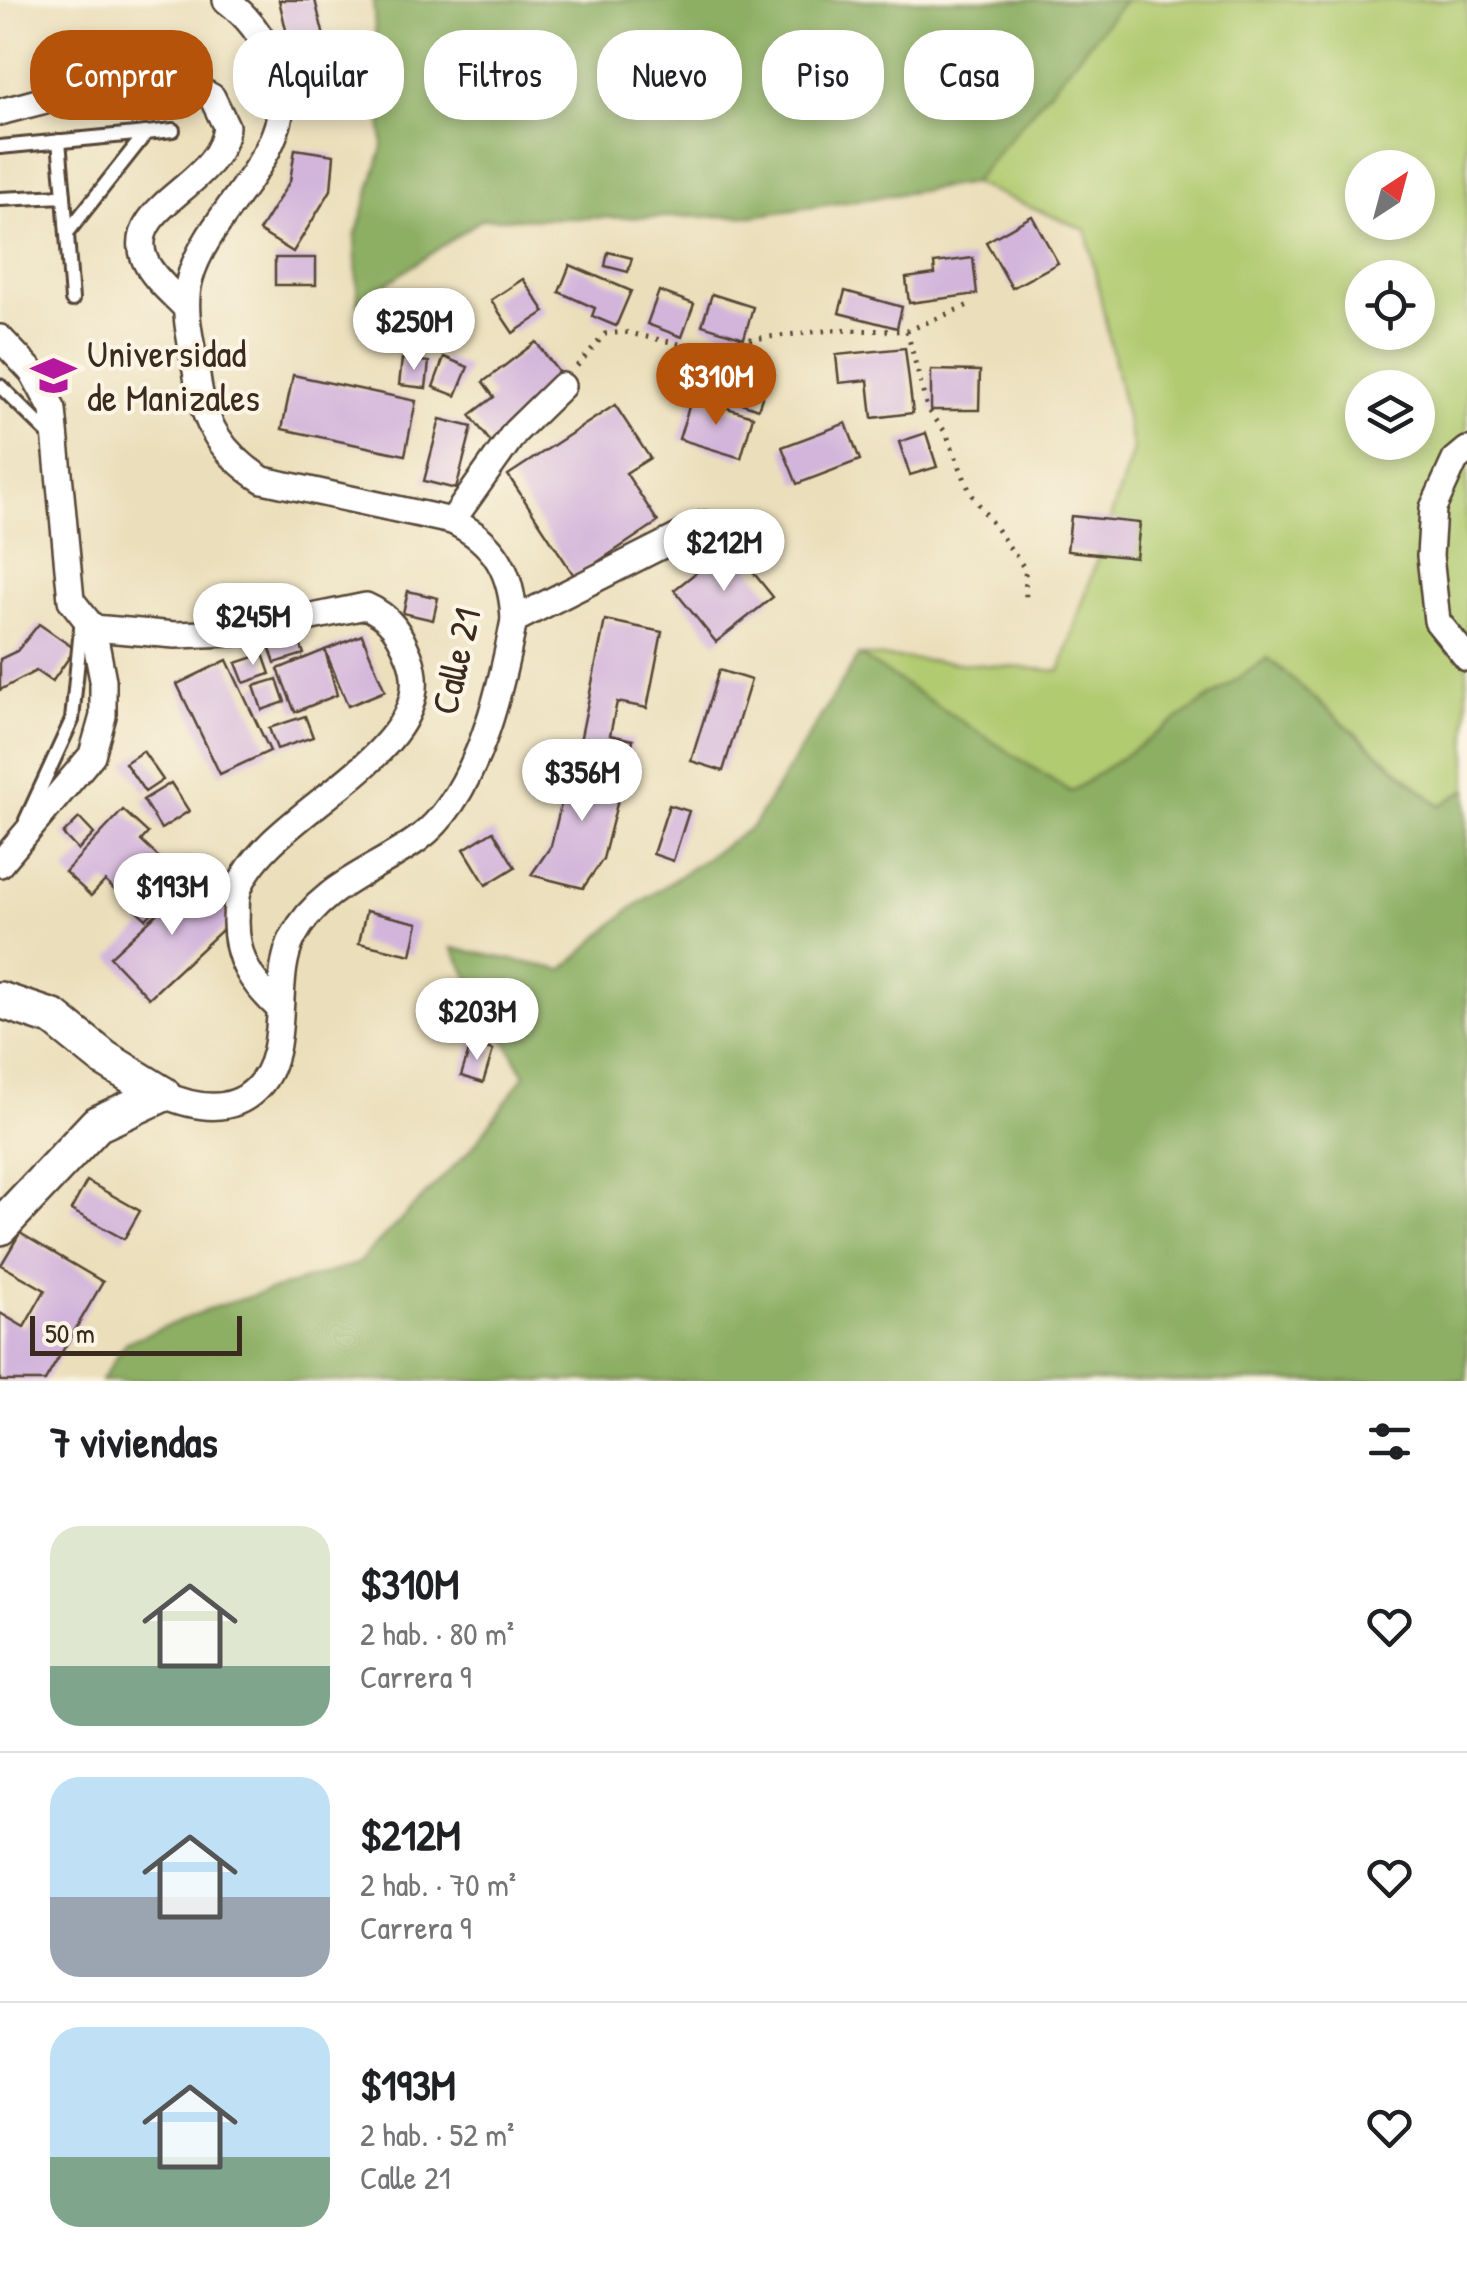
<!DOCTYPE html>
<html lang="es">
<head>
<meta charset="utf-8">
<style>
  :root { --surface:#fff; --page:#f2f2f2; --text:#202124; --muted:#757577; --line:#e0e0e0; --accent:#b45309 }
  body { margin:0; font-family:"Patrick Hand",sans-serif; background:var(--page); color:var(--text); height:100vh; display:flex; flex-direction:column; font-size:38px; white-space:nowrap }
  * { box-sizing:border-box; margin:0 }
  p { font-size:32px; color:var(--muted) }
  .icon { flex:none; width:55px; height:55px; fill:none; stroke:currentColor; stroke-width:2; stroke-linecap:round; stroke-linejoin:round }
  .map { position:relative; height:1381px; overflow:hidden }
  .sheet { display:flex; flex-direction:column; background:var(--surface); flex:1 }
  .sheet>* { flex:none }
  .hud { position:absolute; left:30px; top:30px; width:1408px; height:90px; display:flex; gap:20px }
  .needle { width:65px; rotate:36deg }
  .buttons { position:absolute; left:1345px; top:150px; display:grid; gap:20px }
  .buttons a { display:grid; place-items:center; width:90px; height:90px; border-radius:50%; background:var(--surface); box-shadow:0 5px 15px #0003; font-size:50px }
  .scale { position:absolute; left:30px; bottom:25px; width:212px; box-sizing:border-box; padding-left:10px; border:5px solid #3b2a1e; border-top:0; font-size:28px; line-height:35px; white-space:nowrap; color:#3b2a1e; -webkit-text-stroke:8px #fcf5e5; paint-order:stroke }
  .price { position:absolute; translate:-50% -85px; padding:0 22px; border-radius:35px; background:#fff; color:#222; font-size:32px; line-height:65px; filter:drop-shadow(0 2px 5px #0008) }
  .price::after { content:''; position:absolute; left:50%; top:60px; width:30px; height:22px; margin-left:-15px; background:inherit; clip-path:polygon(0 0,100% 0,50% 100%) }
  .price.selected { background:var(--accent); color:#fff }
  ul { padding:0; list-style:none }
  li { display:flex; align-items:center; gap:30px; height:250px; padding:0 50px }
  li+li { border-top:2px solid var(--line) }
  li span { display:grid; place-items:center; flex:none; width:280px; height:200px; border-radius:30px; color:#555 }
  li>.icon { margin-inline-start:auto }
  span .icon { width:120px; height:120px; fill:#fffc; stroke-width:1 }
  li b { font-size:42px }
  h2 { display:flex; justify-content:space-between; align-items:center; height:120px; padding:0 50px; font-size:42px }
  .tag { padding:0 35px; border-radius:40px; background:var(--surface); box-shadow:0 5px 15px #0003; font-size:35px; line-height:90px }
  .tag.selected { background:var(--accent); color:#fff }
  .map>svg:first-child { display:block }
  .green { fill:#b1cb71; stroke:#767a48; stroke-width:2.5; fill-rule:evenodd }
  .forest { fill:#8caf63; stroke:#646c40; stroke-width:2.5 }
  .building { fill:#d3b5db }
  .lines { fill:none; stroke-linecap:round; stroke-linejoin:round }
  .lane-casing { stroke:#554536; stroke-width:18 }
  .street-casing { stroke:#554536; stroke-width:30 }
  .secondary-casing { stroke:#554536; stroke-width:40 }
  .path { stroke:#554536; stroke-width:5; stroke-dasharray:2.5 8; stroke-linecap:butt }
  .lane { stroke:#fff; stroke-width:12 }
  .street { stroke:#fff; stroke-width:25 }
  .secondary { stroke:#fff; stroke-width:35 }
  .labels { text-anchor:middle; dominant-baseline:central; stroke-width:8; stroke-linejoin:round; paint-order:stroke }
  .poi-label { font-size:38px; fill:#3b2a1e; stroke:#fcf5e5; text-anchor:start }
  .street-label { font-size:38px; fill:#3b2a1e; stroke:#fcf5e5 }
</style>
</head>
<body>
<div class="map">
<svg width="1467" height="1381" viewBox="0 0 1467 1381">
  <rect width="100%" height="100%" fill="#fcf5e5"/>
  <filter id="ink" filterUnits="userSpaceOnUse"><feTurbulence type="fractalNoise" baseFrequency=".01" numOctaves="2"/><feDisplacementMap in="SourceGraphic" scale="20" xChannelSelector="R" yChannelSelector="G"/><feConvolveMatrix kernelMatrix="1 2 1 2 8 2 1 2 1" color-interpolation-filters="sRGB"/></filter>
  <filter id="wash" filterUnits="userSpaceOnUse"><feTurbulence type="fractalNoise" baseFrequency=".0048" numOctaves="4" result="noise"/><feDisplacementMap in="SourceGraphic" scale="40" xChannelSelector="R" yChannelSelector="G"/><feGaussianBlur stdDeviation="2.25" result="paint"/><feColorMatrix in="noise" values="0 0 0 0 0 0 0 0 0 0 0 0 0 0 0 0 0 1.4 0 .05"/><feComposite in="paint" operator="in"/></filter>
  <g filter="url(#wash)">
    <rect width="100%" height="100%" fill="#ebdfbb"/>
    <!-- green -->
    <path class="green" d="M1125 0H1467V789L1440 806 1268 658 1071 793 859 655 1060 671 1133 450 1086 230 972 183ZM1362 168H1418V222H1362ZM1362 278H1418V332H1362ZM1362 388H1418V442H1362Z"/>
    <!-- forest -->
    <g class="forest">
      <polygon points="373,0 1125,0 972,183 753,216 482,219 358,303 355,238 383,147"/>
      <polygon points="859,655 1071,792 1268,658 1439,806 1467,789 1467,1381 101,1381 126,1342 212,1308 357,1264 472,1148 525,1075 452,948 563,970 628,911 753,826"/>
    </g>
    <g id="blocks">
      <!-- building -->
      <g class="building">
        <polygon points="279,0 315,0 333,73 298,81"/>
        <polygon points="295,149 334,155 331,190 293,252 259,231 290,181"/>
        <polygon points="1032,216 1058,263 1012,288 986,242"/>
        <polygon points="608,252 632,258 628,272 605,266"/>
        <rect x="275" y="258" width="41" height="27"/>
        <polygon points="973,258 977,294 909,303 906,278 935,274 934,263"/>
        <polygon points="570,265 631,291 616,326 592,316 595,308 559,292"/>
        <polygon points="523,279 545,312 513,333 491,300"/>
        <polygon points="659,291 694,304 682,337 647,324"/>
        <polygon points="845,291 902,307 897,328 839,313"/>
        <polygon points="712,294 753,307 744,338 702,325"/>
        <polygon points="536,342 562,377 496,449 470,415 494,397 483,382"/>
        <polygon points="905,348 913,413 872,418 868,380 839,383 836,355"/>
        <polygon points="444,357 468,367 456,396 433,387"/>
        <polygon points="402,359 429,362 426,388 399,385"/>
        <polygon points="931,370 980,371 979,410 931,410"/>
        <polygon points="293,375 416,401 405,455 282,429"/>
        <polygon points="724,377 764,392 758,409 718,395"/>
        <polygon points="692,397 753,416 741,458 679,439"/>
        <polygon points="615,405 650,458 626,473 658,522 575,577 508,475"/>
        <polygon points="440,419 472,427 456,489 424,481"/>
        <polygon points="846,423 860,460 797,484 782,447"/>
        <polygon points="926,433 937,467 910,475 899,442"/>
        <polygon points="1071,516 1140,523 1136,558 1067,551"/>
        <polygon points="731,545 773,597 716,642 674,590"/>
        <polygon points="408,591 438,598 433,620 403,613"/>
        <polygon points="605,620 662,632 647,708 617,702 610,735 633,740 629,762 578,751"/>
        <polygon points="39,624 75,649 52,682 36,671 0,690 0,659 17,651"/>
        <polygon points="362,635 385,691 348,706 325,650"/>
        <polygon points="298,637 304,654 275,663 269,646"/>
        <polygon points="325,650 337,695 295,712 278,669"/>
        <polygon points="263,654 270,674 244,683 236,663"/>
        <polygon points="227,660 270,751 220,774 177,684"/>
        <polygon points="719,670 751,680 723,771 691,761"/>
        <polygon points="277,679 285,702 262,710 254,686"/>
        <polygon points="305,716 313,737 277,749 269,728"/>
        <polygon points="143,751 163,780 145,792 125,763"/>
        <polygon points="572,759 625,772 603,859 583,888 531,875 551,846"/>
        <polygon points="171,783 189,811 161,829 143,800"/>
        <polygon points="669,805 689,811 673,861 653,854"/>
        <polygon points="123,810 148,833 141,841 183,880 146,919 105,881 91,896 65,872"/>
        <polygon points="79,818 94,834 78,850 63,834"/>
        <polygon points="493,831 515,867 486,885 464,849"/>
        <polygon points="195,878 234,919 149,998 110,957"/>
        <polygon points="366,911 418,923 411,955 359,943"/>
        <polygon points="482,996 484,1039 454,1040 451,998"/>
        <polygon points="471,1044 493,1050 483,1083 461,1076"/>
        <polygon points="87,1181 140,1211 124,1239 71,1210"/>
        <polygon points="20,1233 103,1282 45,1381 0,1381 0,1313 24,1327 45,1290 1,1265"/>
      </g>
    </g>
  </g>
  <g filter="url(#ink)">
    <use href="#blocks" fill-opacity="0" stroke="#554536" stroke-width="2.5"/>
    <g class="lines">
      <defs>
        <g id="lane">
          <polyline points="146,133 173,130"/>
          <polyline points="59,141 64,196"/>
          <polyline points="0,147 146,133 67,233"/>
          <polyline points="0,199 64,196 72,300"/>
          <polyline points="0,386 51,436"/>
          <polyline points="26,820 72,720 82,618"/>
        </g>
        <g id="street">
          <path d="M0 112C58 97 159 65 212 97L226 126C223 185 122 205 145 260 153 278 173 294 186 308"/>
          <polyline points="0,338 33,373 53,410 71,600 93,628 103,680 103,716 92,755 0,864"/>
          <polyline points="1467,450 1455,460 1433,508 1430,556 1437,621 1467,658"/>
          <polyline points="452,521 515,432 562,386"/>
          <polyline points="514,620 704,524"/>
          <path d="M93 628 175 635 233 633 366 606C391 617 399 632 409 656 448 753 262 812 238 891 235 900 237 912 236 921 236 959 251 982 278 1007"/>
          <path d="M162 1094C192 1107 229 1115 255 1090 294 1054 270 982 293 937 320 886 374 871 418 839 477 796 501 689 514 620 512 573 496 542 452 521L263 480C222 454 203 424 197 376 192 344 181 309 190 278 210 205 313 143 272 59 260 33 248 17 226 0"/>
        </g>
        <g id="secondary">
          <polyline points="0,1000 54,1018 105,1059 162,1094"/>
          <polyline points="0,1227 97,1124 162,1094"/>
        </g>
      </defs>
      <!-- lane casing -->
      <use href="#lane" class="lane-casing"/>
      <!-- street casing -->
      <use href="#street" class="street-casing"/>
      <!-- secondary casing -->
      <use href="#secondary" class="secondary-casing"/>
      <!-- path -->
      <g class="path">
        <polyline points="907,331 927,408 946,433 970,492 1025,569 1026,600"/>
        <polyline points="577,366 605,334 624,332 689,346 831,330 907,331 971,304"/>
      </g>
      <!-- lane -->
      <use href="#lane" class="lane"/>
      <!-- street -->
      <use href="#street" class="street"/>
      <!-- secondary -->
      <use href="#secondary" class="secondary"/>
    </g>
  </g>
  <!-- icons -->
  <defs>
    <symbol id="university-bare" viewBox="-9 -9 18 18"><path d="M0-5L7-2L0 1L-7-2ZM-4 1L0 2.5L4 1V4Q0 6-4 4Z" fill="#b5179e" stroke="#fcf5e5" stroke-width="2.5" paint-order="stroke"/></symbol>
  </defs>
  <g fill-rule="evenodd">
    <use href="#university-bare" x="22" y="344" width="63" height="63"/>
  </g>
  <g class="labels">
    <!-- poi labels -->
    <g class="poi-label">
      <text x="87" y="353">Universidad<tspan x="87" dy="44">de Manizales</tspan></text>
    </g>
    <!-- street labels -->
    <g class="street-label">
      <text transform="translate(455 661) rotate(-77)">Calle 21</text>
    </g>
  </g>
</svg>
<div class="buttons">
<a><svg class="needle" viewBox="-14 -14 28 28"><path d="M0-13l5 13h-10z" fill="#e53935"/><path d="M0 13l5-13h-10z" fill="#757577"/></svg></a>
<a><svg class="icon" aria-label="locate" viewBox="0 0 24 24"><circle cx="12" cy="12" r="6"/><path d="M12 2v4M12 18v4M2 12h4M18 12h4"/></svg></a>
<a><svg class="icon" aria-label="layers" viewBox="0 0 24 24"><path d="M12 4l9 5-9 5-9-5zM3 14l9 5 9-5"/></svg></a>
</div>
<div class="scale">50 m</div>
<b class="price" style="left:414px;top:373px">$250M</b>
<b class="price selected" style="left:716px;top:428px">$310M</b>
<b class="price" style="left:724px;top:594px">$212M</b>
<b class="price" style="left:253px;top:668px">$245M</b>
<b class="price" style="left:582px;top:824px">$356M</b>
<b class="price" style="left:172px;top:938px">$193M</b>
<b class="price" style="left:477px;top:1063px">$203M</b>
<div class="hud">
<a class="tag selected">Comprar</a>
<a class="tag">Alquilar</a>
<a class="tag">Filtros</a>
<a class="tag">Nuevo</a>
<a class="tag">Piso</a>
<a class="tag">Casa</a>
</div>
</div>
<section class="sheet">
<h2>7 viviendas<svg class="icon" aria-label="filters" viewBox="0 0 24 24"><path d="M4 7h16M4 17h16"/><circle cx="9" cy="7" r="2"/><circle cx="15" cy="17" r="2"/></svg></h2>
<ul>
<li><span style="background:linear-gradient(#dfe7d0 70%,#7fa58c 0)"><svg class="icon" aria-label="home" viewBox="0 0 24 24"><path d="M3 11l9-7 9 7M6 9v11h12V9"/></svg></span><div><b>$310M</b><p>2 hab. · 80 m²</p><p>Carrera 9</p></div><svg class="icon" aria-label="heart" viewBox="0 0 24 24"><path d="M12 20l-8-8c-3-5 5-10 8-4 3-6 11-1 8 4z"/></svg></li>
<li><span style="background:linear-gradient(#bfe0f5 60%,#9aa5b1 0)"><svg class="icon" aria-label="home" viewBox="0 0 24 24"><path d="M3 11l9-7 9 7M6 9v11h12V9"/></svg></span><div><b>$212M</b><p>2 hab. · 70 m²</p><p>Carrera 9</p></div><svg class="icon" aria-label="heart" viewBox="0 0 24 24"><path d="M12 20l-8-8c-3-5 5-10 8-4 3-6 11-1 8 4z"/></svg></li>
<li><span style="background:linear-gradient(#bfe0f5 65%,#7fa58c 0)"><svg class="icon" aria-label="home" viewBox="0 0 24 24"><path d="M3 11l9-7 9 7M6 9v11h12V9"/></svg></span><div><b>$193M</b><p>2 hab. · 52 m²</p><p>Calle 21</p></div><svg class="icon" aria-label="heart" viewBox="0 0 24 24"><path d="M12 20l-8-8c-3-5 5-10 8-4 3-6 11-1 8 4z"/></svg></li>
</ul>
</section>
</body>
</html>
